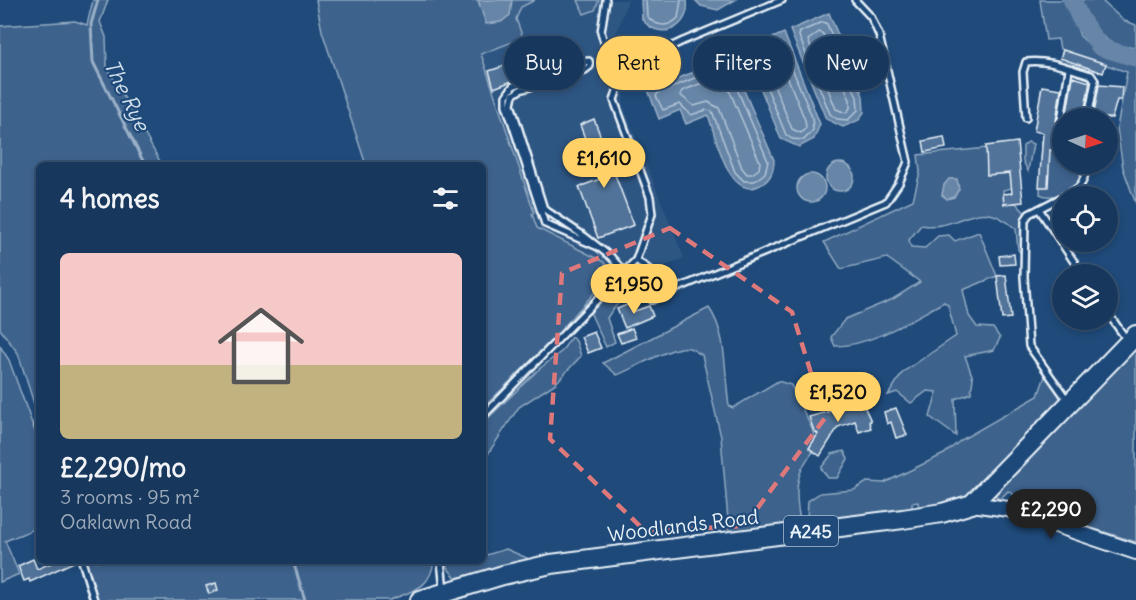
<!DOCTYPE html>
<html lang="en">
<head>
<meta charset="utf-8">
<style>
  :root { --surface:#17385c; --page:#203f62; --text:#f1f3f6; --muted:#9eacbb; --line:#365272; --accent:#ffd166 }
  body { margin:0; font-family:Delius,sans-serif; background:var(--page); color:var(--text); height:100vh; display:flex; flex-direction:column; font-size:22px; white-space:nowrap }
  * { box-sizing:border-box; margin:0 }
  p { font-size:20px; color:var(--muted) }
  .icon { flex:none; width:33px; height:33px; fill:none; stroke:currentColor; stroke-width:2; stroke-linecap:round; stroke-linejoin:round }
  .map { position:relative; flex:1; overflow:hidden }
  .panel { position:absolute; left:36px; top:162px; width:450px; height:402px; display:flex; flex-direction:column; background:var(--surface); border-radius:9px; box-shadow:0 3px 9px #0003,0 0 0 2px var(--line) }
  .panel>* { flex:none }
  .banner { position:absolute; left:504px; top:36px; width:542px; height:54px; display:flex; gap:12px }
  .needle { width:39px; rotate:93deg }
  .buttons { position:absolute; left:1052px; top:108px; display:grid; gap:12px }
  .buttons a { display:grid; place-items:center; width:66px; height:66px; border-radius:50%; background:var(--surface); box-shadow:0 3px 9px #0003,0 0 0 2px var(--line); font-size:30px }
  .price { position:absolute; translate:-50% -51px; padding:0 14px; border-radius:21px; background:var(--accent); color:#111; font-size:20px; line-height:39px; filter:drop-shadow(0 2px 3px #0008) }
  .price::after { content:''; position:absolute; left:50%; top:36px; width:18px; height:14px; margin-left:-9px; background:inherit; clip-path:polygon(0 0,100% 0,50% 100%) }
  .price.on { background:#222; color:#fff }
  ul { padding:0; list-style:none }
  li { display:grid; align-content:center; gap:12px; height:318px; padding:0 24px }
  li+li { border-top:2px solid var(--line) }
  li span { display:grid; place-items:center; height:186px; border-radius:9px; color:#555 }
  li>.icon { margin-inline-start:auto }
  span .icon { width:108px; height:108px; fill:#fffc; stroke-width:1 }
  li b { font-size:26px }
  h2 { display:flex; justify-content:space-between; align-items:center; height:72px; padding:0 24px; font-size:26px }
  .chip { padding:0 21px; border-radius:27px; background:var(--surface); box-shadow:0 3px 9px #0003,0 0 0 2px var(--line); font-size:21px; line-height:54px }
  .chip.on { background:var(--accent); color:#111 }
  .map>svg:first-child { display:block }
  .built { fill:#2e5683 }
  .green { fill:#3c628c; stroke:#92aac2; stroke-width:1.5 }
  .water { fill:#6685a7; stroke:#9ab0c7; stroke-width:1.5 }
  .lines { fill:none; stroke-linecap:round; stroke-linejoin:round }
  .shore { stroke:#b4c6d8; stroke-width:1.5 }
  .stream { stroke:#9ab0c7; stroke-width:3 }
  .river { stroke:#6685a7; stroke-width:18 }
  .building { fill:#517399; stroke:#e8f1f8; stroke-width:1.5 }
  .service-casing { stroke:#e8f1f8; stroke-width:10 }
  .tertiary-casing { stroke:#e8f1f8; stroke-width:18 }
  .primary-casing { stroke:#e8f1f8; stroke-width:22 }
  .service { stroke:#1f4a7a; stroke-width:5 }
  .tertiary { stroke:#1f4a7a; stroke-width:14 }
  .primary { stroke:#1f4a7a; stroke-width:18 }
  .marked { fill:none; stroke:#dd787b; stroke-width:4.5; stroke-dasharray:12 8; stroke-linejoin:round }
  .labels { text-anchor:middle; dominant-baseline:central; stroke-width:4.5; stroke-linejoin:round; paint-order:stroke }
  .shield { fill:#1f4a7a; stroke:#acbfd2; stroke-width:1.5 }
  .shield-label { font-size:18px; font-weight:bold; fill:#e8f1f8 }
  .street-label { font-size:20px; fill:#e8f1f8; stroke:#1f4a7a }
  .water-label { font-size:21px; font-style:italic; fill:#d4e1ec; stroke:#1f4a7a }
</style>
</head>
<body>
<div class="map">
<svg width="1136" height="600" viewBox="0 0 1136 600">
  <rect width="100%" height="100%" fill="#1f4a7a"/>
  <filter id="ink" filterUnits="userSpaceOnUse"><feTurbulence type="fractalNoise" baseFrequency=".0167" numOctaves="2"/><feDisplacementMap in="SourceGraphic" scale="12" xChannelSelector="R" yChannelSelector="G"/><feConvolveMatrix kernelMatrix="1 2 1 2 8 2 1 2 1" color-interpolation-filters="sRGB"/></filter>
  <g filter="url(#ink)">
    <!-- built -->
    <polygon class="built" points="535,0 578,0 584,14 595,10 599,0 628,0 614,40 626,76 623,105 684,258 664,266 644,293 620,284 604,262 537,229 532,214 534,212 481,53 523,38 516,19 521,7"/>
    <!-- green -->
    <g class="green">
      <polygon points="93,0 108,0 100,22 106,37 107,67 162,165 39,165 39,412 36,410 18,353 0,329 0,26 75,21 87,25"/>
      <polygon points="316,0 535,0 521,7 516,19 523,38 481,54 534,212 532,214 537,228 604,262 611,274 553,339 483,408 483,165 366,165 322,31"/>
      <polygon points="578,0 599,0 595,10 584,14"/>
      <polygon points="1040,0 1067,0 1080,36 1091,46 1136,61 1136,204 1123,168 1117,128 1127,72 1060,49 1058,39 1046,40"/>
      <path d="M1080 0H1101L1123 20 1136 25V47C1103 49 1093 27 1080 0Z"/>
      <path d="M1042 140 1053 141 1062 152V164H1081L1080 180C1072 190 1053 201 1040 194Z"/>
      <polygon points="1028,142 1033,144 1028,171 1023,161 1023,146"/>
      <path d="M987 148V175L1010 173 1012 188 1003 190 1004 204 1016 203 1026 214 1021 253 1018 250 1016 229C976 193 961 232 921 225L909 240 911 247 925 248 938 236 949 235 955 241 979 232 997 276 963 290 969 316 977 327 993 328 1000 338 994 350 965 356 973 378 971 393 955 399 956 436 930 417 937 392 927 391 911 403 897 392 888 395 903 372 956 336 948 305 944 302C912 319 872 346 835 346L831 337 845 319 893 299 920 282 887 258 841 269 824 242 913 200 920 172 918 155Z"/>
      <path d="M644 272 654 279 648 287C634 285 614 306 607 318L615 342 606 347 590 312C606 297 622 273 644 272Z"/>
      <path d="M709 308C728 335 724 374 729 406L733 408 778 381 791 385 812 429 815 439 809 448 813 452C794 473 795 494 800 521L797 525 729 532 721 437 702 355C698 353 693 349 689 348 675 344 633 369 617 375L603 363Z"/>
      <polygon points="571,337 576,341 581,356 556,383 519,407 489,452 483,468 484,422 539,369 562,351"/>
      <polygon points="1136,343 1136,542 1018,505 1013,494 1008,491 1000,499 996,497 996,490"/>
      <polygon points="0,346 9,360 39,443 39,527 5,541 19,574 0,582"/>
      <polygon points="1045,376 1060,395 1061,402 971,493 950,503 919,510 918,502 912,503 912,511 811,523 807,519 808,501 820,493 854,490 867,482 884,483 944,454 961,440 1038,396"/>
      <polygon points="844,451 848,459 837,478 828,478 821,468 832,454"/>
      <polygon points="506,549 527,558 523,563 456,578 449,570 447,561 483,561 483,556"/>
      <path d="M86 561H434C430 589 414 590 390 600H98Z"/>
    </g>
    <!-- water -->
    <g class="water">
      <polygon points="478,0 512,0 510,15 501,22 486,24"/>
      <path d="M641 0H687C691 29 659 42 642 19Z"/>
      <polygon points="695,0 735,0 718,10 701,6"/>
      <polygon points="829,13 863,96 864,112 859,120 843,127 826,119 790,30"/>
      <polygon points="784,33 820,124 814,139 799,147 781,139 745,50"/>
      <path d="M730 58 774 160C774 170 771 179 762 184 729 205 716 136 708 115L686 124 680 110 659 119 648 90Z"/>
      <circle cx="840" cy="177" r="14"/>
      <circle cx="811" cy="188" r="14"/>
      <polygon points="949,179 957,179 959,189 954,197 947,199 942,195 944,185"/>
    </g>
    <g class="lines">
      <!-- shore -->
      <g class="shore">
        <path d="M646 0 647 16C656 27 668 28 678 18L681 0"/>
        <polygon points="823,22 827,24 857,97 858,110 848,120 837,119 830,114 799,36 800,32"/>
        <polygon points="819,32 823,34 850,100 850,108 846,113 836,109 808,40"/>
        <polygon points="778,42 782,44 812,117 813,130 804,140 792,139 786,135 754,56 755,52"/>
        <polygon points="775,52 778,54 805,120 806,128 801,133 792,129 764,60"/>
        <polygon points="724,66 728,68 768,161 765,173 755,181 744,181 735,172 712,111 706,110 691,115 680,104 663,110 656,96 658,93"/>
        <polygon points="720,76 724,78 760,162 759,169 752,174 747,174 742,168 719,108 708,102 694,106 680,95 682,91"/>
      </g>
      <!-- stream -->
      <g class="stream">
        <polyline points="98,0 91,24 93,62 145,165"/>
        <polyline points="293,561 305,600"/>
      </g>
      <!-- river -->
      <polyline class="river" points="1072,0 1080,18 1100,47 1136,58"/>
    </g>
    <!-- building -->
    <g class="building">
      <polygon points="1063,50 1106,64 1103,73 1060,58"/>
      <polygon points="516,62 520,78 494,88 489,71"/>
      <polygon points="1073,77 1090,82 1083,118 1066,118"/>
      <polygon points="1099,85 1122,87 1121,100 1117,100 1112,118 1093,118"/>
      <polygon points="1042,86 1061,89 1054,134 1056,138 1062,139 1062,152 1050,150 1048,187 1039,187 1043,133 1034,131"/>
      <polygon points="594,119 634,225 598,238 579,187 600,179 580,125"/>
      <polygon points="944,137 946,148 925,152 923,141"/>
      <polygon points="1017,142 1023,202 1004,204 1003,194 1012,193 1010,173 987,175 986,146"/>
      <polygon points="1014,254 1015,264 1000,265 999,256"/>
      <polygon points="1006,275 1011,318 1002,319 997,276"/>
      <polygon points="629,304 632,312 649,306 653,316 625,328 617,309"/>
      <polygon points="632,328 636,338 621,343 617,334"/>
      <polygon points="594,332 601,348 588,353 581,337"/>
      <polygon points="853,398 855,406 863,404 871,421 869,422 871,428 859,432 855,421 838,427 820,456 809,448 818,434 814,431 809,417 838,409 836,403"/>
      <polygon points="896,408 907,435 896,438 891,422 887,424 884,412"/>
      <polygon points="33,559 37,569 56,561 76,561 30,582 29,579 24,581 18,566"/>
      <polygon points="216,583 218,590 209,594 206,586"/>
    </g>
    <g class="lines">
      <defs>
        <g id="service">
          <polyline points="614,74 683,41 782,0"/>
          <path d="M1026 118 1023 72 1026 62C1050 59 1069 69 1091 75L1095 81 1088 118"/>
          <polyline points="1059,134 1069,69"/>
          <path d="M1064 196C1081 188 1085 183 1086 164"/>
          <polyline points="1062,197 1029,214 1025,220 1024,277 1029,346 1068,401"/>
          <polyline points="1039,209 1082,274"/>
          <polyline points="598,247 545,224 506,105 506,96 513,86 582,62 589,61 590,66 585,70 520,90 513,95 511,104 544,209 584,236 611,257 624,272"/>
          <polyline points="636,260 676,289 886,202 899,183 908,162 879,35 871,17 855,0"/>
          <polyline points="652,300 676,289"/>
          <polyline points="1107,312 1127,340"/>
          <polyline points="483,416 636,260 652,214 650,197 614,100 618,88 601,32 606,0"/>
          <polyline points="38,423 39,426"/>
          <polyline points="82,561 94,600"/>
          <polyline points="441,561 444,590"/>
        </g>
        <polyline id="tertiary" points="972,504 1008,509 1136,552"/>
        <polyline id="primary" points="420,600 503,575 551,564 903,519 942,513 972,504 1136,335"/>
      </defs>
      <!-- service casing -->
      <use href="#service" class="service-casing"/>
      <!-- tertiary casing -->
      <use href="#tertiary" class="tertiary-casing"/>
      <!-- primary casing -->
      <use href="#primary" class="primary-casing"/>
      <!-- service -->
      <use href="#service" class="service"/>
      <!-- tertiary -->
      <use href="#tertiary" class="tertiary"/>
      <!-- primary -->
      <use href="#primary" class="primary"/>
    </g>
  </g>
  <!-- marked area -->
  <path class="marked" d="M670 228 792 312 825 418 744 526 645 531 550 439 562 273Z"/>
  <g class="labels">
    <!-- shield labels -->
    <rect class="shield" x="784" y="516" width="54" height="30" rx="4.5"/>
    <g class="shield-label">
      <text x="811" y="531">A245</text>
    </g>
    <!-- street labels -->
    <g class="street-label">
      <text transform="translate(683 525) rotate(-7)">Woodlands Road</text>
    </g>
    <!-- water labels -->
    <g class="water-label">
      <text transform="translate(127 95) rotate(64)">The Rye</text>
    </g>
  </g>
</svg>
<div class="buttons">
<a><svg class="needle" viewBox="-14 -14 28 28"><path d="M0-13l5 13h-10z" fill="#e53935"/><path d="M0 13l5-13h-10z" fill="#9eacbb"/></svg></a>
<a><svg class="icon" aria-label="locate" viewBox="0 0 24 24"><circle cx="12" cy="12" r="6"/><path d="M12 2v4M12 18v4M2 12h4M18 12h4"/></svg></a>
<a><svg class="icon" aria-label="layers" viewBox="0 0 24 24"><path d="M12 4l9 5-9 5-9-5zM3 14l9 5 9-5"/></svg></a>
</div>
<b class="price" style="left:604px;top:189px">£1,610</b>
<b class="price" style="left:634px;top:315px">£1,950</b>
<b class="price" style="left:838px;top:423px">£1,520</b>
<b class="price on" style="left:1051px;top:540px">£2,290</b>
<div class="banner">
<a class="chip">Buy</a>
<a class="chip on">Rent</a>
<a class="chip">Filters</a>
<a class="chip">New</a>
</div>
<section class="panel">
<h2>4 homes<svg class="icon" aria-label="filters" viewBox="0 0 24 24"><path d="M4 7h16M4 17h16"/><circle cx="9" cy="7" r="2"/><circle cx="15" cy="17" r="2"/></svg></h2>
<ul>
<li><span style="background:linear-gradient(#f6c9c9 60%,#c2b280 0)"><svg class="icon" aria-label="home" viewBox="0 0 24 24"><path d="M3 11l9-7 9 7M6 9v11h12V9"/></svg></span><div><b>£2,290/mo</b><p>3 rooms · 95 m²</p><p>Oaklawn Road</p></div></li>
</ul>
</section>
</div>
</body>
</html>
